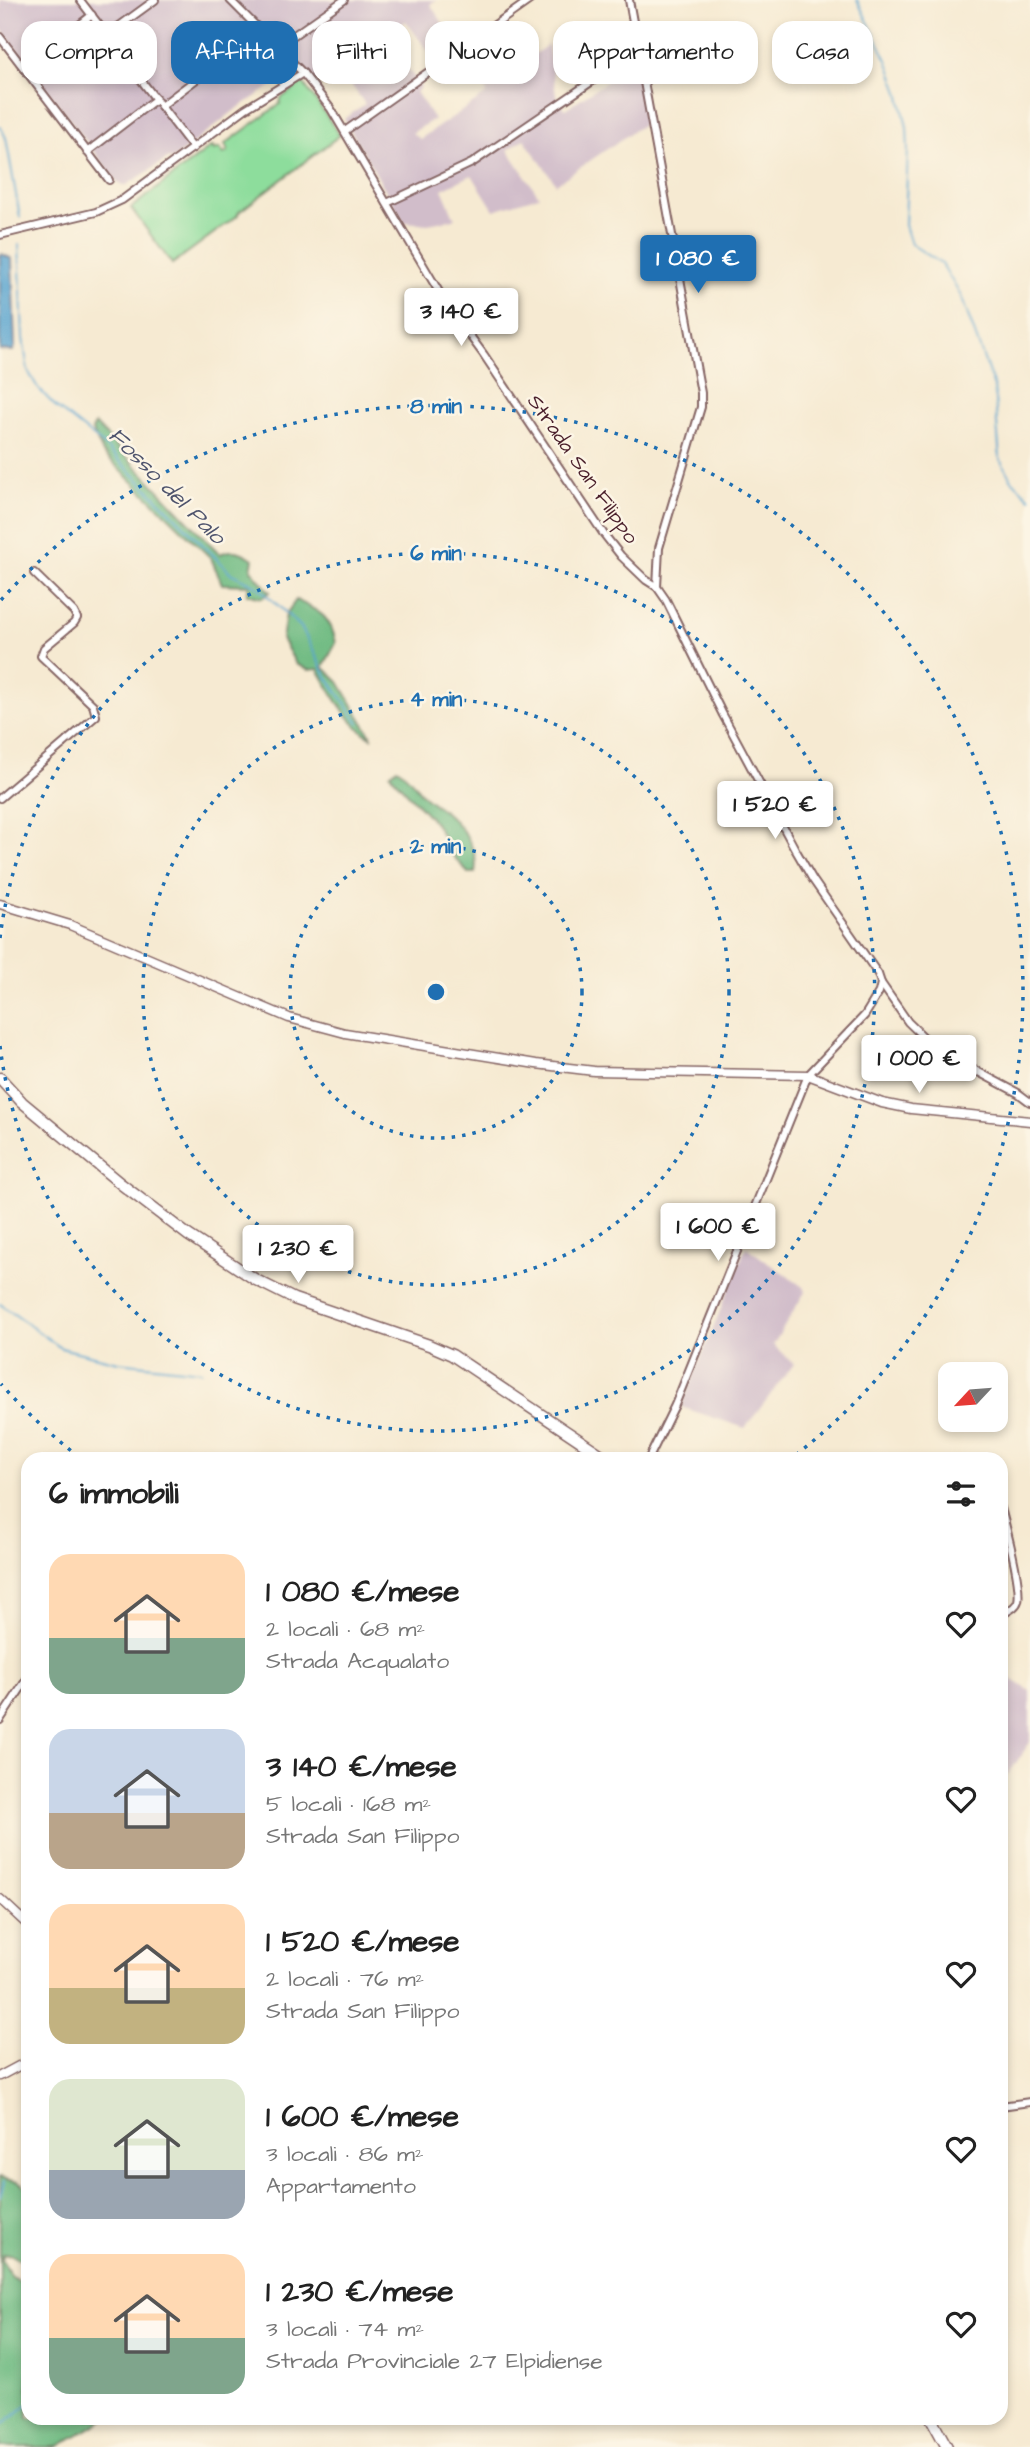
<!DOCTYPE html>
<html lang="it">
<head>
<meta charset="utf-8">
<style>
  :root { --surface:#fff; --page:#f2f2f2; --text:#222; --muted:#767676; --accent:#1f6fb2 }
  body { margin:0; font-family:"Architects Daughter",sans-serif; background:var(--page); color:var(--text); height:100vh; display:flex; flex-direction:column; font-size:26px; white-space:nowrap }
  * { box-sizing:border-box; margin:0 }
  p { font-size:23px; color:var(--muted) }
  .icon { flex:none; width:38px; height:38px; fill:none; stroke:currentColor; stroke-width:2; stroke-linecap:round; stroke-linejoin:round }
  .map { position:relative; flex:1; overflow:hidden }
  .side { position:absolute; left:21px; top:1452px; width:987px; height:973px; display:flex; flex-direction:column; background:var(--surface); border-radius:21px; box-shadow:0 4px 10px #0003 }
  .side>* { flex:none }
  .guide { position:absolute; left:21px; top:21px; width:989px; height:63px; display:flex; gap:14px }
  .needle { width:46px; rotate:244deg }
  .tools { position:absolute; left:938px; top:1362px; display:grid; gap:14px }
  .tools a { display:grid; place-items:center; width:70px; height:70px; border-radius:14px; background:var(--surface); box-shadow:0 4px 10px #0003; font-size:35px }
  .price { position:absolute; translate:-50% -60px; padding:0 16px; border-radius:7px; background:#fff; color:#222; font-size:23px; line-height:46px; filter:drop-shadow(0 2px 4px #0008) }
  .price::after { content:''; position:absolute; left:50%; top:42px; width:21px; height:16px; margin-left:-10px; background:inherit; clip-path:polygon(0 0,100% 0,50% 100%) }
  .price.on { background:var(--accent); color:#fff }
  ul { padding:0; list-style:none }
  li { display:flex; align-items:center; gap:21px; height:175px; padding:0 28px }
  li span { display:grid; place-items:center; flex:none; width:196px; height:140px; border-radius:21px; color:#555 }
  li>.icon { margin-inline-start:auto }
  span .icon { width:84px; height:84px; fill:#fffc; stroke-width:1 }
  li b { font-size:30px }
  h2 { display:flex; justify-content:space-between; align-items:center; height:84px; padding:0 28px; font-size:30px }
  .pill { padding:0 24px; border-radius:21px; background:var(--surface); box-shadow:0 4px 10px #0003; font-size:24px; line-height:63px }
  .pill.on { background:var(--accent); color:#fff }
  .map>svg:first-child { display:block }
  .industrial { fill:#d1bdca }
  .green { fill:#8ddd9c; stroke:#6c7e64; stroke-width:2 }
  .forest { fill:#72bc84; stroke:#5e6e58; stroke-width:2 }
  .water { fill:#56a3cf; stroke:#50617d; stroke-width:2 }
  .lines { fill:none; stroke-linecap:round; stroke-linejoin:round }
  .stream { stroke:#56a3cf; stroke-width:2 }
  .minor-casing { stroke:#866665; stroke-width:10 }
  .tertiary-casing { stroke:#866665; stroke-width:11 }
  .secondary-casing { stroke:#866665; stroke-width:13 }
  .minor { stroke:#fff; stroke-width:6 }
  .tertiary { stroke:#fff; stroke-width:8 }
  .secondary { stroke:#fff; stroke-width:10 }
  .ring { fill:none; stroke:#1f6fb2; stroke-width:3.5; stroke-dasharray:3.5 7 }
  .labels { text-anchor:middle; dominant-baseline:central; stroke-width:5; stroke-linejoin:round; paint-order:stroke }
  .street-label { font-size:21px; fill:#4a1f2b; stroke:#fcf5e5 }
  .water-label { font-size:23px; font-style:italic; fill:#4f546d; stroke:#fcf5e5 }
  .centre { fill:#1f6fb2; stroke:#fcf5e5; stroke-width:3.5 }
  .ring-label { font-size:21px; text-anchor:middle; font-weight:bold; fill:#1f6fb2; stroke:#fcf5e5; stroke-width:5; stroke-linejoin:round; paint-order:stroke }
</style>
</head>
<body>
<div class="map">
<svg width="1030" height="2447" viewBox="0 0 1030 2447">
  <rect width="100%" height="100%" fill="#fcf5e5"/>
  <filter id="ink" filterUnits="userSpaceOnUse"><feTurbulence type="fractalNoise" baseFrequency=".0143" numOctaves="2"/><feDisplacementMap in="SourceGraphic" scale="14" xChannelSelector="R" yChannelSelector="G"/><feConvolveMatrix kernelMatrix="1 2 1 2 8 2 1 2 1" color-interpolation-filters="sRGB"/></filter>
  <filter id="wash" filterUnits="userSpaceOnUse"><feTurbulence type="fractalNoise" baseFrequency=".00686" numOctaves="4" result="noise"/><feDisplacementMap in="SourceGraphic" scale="28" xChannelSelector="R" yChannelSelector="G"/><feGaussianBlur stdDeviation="1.57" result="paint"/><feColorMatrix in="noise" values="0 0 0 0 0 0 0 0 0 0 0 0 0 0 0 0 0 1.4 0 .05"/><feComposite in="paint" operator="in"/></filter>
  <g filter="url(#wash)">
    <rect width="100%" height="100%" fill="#f6ead2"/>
    <!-- industrial -->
    <g class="industrial">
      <polygon points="0,0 436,0 430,4 455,41 432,57 406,21 385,36 421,87 416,92 434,119 412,133 420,139 487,94 485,87 548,45 556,95 565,109 636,62 648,121 556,184 524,139 508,150 539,196 494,210 472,175 442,189 455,219 428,224 404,222 344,119 365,104 339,68 317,83 302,66 235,110 172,160 169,158 125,186 118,183 0,27"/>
      <polygon points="746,1247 803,1287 805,1292 773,1345 794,1364 745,1428 681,1407"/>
      <polygon points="1007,1676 1030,1691 1030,1742 1008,1775 1001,1771 1001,1686"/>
    </g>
    <!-- green -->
    <polygon class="green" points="302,81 340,135 239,212 237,216 172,264 131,208 212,146 214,150 219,148 224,154 228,151 225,144 280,104 281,98 295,88 295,82"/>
    <!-- forest -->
    <g class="forest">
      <path d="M95 424 220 554C232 548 242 551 253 559L251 570 270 592 262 598 247 594 249 585 222 584 211 558 103 453 92 430Z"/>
      <path d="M296 600C320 612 330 615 336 643L323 667 339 682 373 739C348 724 332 694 318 669L308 670 296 664 282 639 286 614Z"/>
      <path d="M397 768C409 775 414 785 423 795 430 802 438 806 445 812 462 826 480 851 475 873H468L455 858 435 823 390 774Z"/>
      <polygon points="0,2178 18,2182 28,2189 28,2264 10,2254 3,2255 2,2260 12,2277 28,2286 28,2418 105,2419 57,2447 0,2447"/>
    </g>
    <!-- water -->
    <polygon class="water" points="2,254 12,259 15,347 13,351 0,350 0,255"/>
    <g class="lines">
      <!-- stream -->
      <g class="stream">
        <polyline points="857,0 887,60 899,92 907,127 908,149 905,225 911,244 942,264 961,296 994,387 1000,459 1011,479 1030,498"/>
        <polyline points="0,126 6,138 20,217"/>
        <polyline points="19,244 23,338 28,371 38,388 57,408 104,445 231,573 257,586 301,627 325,674 359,723"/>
        <polyline points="0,1304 61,1348 118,1362 201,1371"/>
        <polyline points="0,2197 4,2182"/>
        <polyline points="0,2366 3,2398 0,2424"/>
        <polyline points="0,2427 28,2404"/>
      </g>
    </g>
  </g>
  <g filter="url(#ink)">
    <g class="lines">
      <defs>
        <g id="minor">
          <polyline points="80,0 193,148"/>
          <polyline points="230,0 303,73 331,109 445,302 484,355 603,533 621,556 646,580 657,587 666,600 723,715 795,849 813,880 878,974 881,983 879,992 865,1015 808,1075 675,1405 648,1460"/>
          <polyline points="629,0 701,393 701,407 659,548 657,587"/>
          <polyline points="107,35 155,0"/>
          <polyline points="0,37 109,180"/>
          <polyline points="277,47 344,0"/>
          <polyline points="24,68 92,15"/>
          <polyline points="161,106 249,39"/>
          <polyline points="345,131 530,0"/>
          <polyline points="87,152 156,99"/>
          <polyline points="387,203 472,163 638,50"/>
          <polyline points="0,235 96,212 122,200 245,109 303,73"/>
          <polyline points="0,798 96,716 93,705 41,656 44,648 74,623 77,618 74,612 34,573"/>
          <polyline points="881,983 908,1022 937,1050 1018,1093 1030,1102"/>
          <path d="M1001 1508C1006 1527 1022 1585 1018 1601 1016 1608 1007 1611 1001 1615"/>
          <polyline points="0,1720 27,1679"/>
          <polyline points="1001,2106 1030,2102"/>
        </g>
        <g id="tertiary">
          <polyline points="0,904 70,925 289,1018 345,1033 536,1064 594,1071 808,1075 882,1103 911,1109 1030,1121"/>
          <polyline points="0,1899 28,1925"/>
          <polyline points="0,2076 28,2061"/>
        </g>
        <g id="secondary">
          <polyline points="0,1078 22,1102 121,1184 188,1235 256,1280 294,1299 429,1345 452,1355 609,1460"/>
          <polyline points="931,2418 947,2447"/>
        </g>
      </defs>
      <!-- minor casing -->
      <use href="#minor" class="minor-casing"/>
      <!-- tertiary casing -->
      <use href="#tertiary" class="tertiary-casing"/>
      <!-- secondary casing -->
      <use href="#secondary" class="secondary-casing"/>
      <!-- minor -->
      <use href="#minor" class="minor"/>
      <!-- tertiary -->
      <use href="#tertiary" class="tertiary"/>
      <!-- secondary -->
      <use href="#secondary" class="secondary"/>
    </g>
  </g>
  <!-- distance rings -->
  <g class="ring">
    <circle cx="436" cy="992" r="146"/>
    <circle cx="436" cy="992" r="293"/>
    <path d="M0 938A439 439 0 1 1 0 1046"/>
    <path d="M79 1457A586 586 0 0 1 1 1384M1 600A586 586 0 1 1 793 1457"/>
  </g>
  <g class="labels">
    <!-- street labels -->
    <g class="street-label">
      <text transform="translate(583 469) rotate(55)">Strada San Filippo</text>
    </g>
    <!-- water labels -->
    <g class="water-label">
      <text transform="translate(167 486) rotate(45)">Fosso del Palo</text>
    </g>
  </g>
  <circle cx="436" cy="992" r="10" class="centre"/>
  <g class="ring-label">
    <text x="436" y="413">8 min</text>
    <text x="436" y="560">6 min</text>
    <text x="436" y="706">4 min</text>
    <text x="436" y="853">2 min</text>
  </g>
</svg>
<div class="tools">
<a><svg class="needle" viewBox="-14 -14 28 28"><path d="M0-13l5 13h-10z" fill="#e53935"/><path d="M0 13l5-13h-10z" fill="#767676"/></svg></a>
</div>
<b class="price on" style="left:698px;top:295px">1 080 €</b>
<b class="price" style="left:461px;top:348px">3 140 €</b>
<b class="price" style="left:775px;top:841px">1 520 €</b>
<b class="price" style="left:919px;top:1095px">1 000 €</b>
<b class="price" style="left:718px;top:1263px">1 600 €</b>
<b class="price" style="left:298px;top:1285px">1 230 €</b>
<div class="guide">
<a class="pill">Compra</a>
<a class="pill on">Affitta</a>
<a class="pill">Filtri</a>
<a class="pill">Nuovo</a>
<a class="pill">Appartamento</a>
<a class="pill">Casa</a>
</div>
<section class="side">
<h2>6 immobili<svg class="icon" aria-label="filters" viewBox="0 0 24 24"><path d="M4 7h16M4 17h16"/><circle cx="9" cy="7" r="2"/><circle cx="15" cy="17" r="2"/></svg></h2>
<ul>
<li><span style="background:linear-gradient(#ffd9b3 60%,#7fa58c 0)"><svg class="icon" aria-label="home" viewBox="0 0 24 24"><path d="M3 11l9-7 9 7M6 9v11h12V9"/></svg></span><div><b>1 080 €/mese</b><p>2 locali · 68 m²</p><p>Strada Acqualato</p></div><svg class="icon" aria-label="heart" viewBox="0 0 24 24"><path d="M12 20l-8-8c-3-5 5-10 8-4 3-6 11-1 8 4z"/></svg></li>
<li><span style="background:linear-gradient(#c9d6e8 60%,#b9a48a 0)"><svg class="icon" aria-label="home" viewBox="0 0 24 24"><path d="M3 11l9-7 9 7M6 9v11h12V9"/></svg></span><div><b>3 140 €/mese</b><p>5 locali · 168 m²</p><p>Strada San Filippo</p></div><svg class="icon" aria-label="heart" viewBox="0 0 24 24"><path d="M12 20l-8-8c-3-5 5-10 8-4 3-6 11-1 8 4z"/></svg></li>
<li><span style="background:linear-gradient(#ffd9b3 60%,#c2b280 0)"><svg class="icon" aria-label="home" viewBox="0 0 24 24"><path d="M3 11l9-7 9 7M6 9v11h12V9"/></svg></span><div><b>1 520 €/mese</b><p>2 locali · 76 m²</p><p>Strada San Filippo</p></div><svg class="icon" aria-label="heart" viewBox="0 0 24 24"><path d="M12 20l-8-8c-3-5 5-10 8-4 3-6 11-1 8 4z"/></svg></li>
<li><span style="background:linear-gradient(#dfe7d0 65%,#9aa5b1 0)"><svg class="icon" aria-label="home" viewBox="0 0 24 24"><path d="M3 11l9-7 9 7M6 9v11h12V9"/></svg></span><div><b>1 600 €/mese</b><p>3 locali · 86 m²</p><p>Appartamento</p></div><svg class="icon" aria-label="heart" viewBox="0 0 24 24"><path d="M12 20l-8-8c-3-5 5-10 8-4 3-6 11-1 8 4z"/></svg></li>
<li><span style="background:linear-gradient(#ffd9b3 60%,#7fa58c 0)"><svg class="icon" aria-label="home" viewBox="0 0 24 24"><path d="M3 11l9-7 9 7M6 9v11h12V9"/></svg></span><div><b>1 230 €/mese</b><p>3 locali · 74 m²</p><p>Strada Provinciale 27 Elpidiense</p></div><svg class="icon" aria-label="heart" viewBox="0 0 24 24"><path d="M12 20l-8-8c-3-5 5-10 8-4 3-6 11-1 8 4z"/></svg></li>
</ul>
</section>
</div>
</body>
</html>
